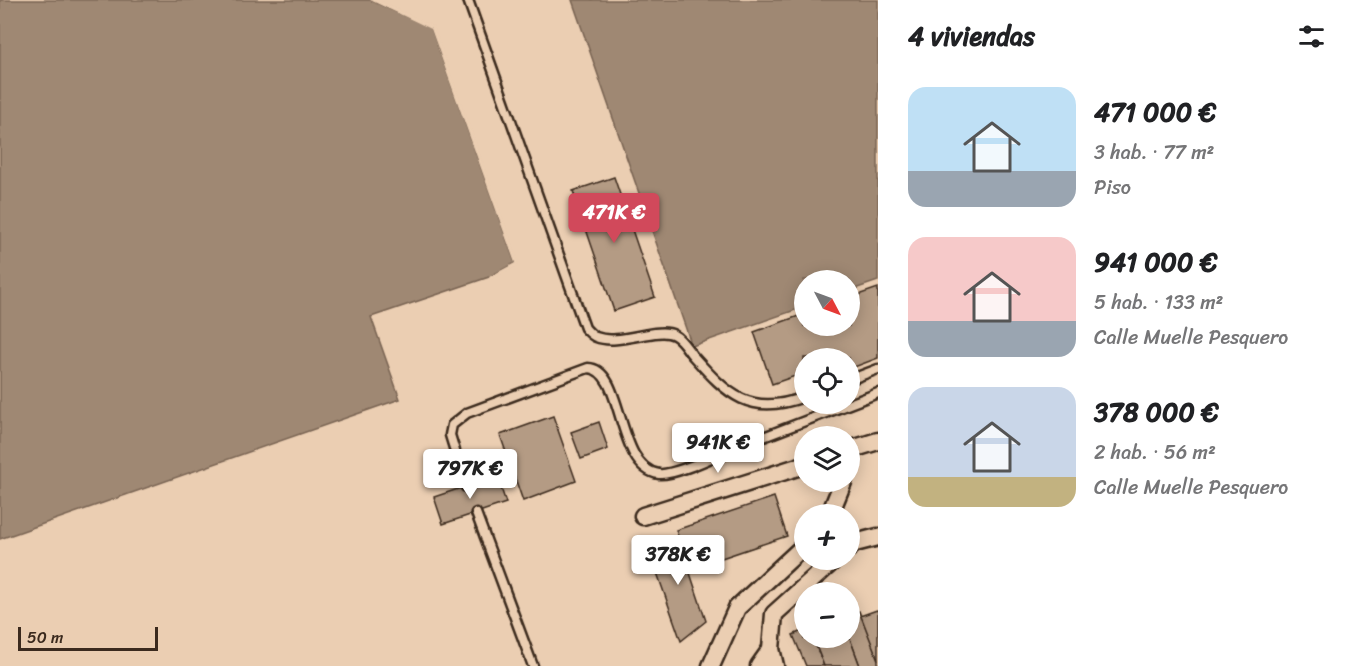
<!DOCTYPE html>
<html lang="es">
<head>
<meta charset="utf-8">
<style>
  :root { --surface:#fff; --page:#f2f2f2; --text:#202124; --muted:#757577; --accent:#d1495b }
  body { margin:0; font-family:Sriracha,sans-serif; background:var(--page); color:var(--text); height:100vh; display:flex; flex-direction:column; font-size:22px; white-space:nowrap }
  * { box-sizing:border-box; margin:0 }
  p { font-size:20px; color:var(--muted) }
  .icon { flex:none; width:33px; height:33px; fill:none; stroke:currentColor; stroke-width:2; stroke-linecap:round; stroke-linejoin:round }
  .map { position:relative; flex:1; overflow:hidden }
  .side { display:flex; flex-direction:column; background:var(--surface); width:480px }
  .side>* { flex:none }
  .needle { width:39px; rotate:131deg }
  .fabs { position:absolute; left:794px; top:270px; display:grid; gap:12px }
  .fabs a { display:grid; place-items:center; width:66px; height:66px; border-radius:50%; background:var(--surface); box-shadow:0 3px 15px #0003; font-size:30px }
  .scale { position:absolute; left:18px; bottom:15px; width:140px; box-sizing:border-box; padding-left:6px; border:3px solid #3b2a1e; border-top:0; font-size:16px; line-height:21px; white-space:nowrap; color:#3b2a1e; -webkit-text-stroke:4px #ebceb2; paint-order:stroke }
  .price { position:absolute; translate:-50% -51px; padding:0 14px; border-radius:6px; background:#fff; color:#222; font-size:20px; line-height:39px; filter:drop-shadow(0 2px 3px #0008) }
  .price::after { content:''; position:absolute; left:50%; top:36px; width:18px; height:14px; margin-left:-9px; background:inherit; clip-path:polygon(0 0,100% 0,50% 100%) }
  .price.on { background:var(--accent); color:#fff }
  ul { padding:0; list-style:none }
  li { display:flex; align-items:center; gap:18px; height:150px; padding:0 30px }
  li span { display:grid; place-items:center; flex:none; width:168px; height:120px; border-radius:18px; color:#555 }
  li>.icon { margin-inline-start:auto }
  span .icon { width:72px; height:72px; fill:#fffc; stroke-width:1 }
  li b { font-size:26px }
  h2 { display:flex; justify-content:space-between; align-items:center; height:72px; padding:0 30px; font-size:26px }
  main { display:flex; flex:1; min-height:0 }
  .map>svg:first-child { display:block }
  .water { fill:#9f8873; stroke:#776251; stroke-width:1.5 }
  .pier { fill:#ebceb2 }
  .building { fill:#b49b84; stroke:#3b2a1e; stroke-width:1.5 }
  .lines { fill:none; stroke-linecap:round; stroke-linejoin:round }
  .service-casing { stroke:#3b2a1e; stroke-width:13 }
  .minor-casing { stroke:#3b2a1e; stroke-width:21 }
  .service { stroke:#ebceb2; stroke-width:8 }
  .minor { stroke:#ebceb2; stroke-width:16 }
</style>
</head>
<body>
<main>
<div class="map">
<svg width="878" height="666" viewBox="0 0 878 666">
  <rect width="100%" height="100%" fill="#ebceb2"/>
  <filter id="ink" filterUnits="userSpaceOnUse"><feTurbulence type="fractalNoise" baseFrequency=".0167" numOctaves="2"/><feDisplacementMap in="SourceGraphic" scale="12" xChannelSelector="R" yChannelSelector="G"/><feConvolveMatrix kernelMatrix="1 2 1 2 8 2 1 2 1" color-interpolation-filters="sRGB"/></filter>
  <g filter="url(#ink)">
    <!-- water -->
    <g class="water">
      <polygon points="0,0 370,0 431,28 515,263 489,277 371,317 400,399 0,539"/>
      <polygon points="572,0 878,0 878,281 849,291 849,280 804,280 804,307 692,346"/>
    </g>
    <!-- pier -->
    <polygon class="pier" points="370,0 377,0 433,27 518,262 517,265 490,279 489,277 515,263 431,29"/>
    <!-- building -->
    <g class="building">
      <polygon points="614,177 655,297 614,311 573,191"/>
      <polygon points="878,288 878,358 849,369 849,358 804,358 804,373 772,384 754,332 804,314 804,326 849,326 849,298"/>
      <polygon points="553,416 576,481 523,501 500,435"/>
      <polygon points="599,422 608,449 581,459 571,432"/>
      <polygon points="497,476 506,503 443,524 434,497"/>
      <polygon points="774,497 787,536 689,569 676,530"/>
      <polygon points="678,537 706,621 681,641 648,547"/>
      <polygon points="877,610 878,612 878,660 860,616"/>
      <polygon points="859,611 878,660 878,664 872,666 860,666 849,636 849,615"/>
      <polygon points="804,630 804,638 813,638 824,666 806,666 793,635"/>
      <polygon points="849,636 860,666 824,666 813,638 849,638"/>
    </g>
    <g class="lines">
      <defs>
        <g id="service">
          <path d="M468 0 585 328C588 331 592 336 596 337 619 346 657 326 674 335 682 339 687 349 693 356 728 395 750 417 804 397"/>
          <polyline points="849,380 878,369"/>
          <path d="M466 487 450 435 452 425 467 413 588 368C625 369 615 468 659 474 674 476 717 455 732 449 781 430 829 412 878 393"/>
          <polyline points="476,513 533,666"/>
        </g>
        <g id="minor">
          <polyline points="849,450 878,441"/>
          <polyline points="830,514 843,482"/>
          <polyline points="643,516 804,465"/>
          <polyline points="849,548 855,543 878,537"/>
          <polyline points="711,666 737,608 804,546"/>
          <polyline points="759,666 771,649"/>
          <polyline points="775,666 771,649 774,614 834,560"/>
        </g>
      </defs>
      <!-- service casing -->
      <use href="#service" class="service-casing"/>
      <!-- minor casing -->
      <use href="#minor" class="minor-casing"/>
      <!-- service -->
      <use href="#service" class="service"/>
      <!-- minor -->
      <use href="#minor" class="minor"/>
    </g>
  </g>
</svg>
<div class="fabs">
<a><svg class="needle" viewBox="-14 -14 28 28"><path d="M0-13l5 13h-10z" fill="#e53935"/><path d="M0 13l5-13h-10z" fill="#757577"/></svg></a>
<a><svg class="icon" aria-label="locate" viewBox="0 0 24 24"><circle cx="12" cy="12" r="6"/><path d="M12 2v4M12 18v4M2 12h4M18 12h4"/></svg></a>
<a><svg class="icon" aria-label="layers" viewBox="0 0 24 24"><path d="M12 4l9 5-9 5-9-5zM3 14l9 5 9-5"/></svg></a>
<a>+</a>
<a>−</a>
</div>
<div class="scale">50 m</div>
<b class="price on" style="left:614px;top:244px">471K €</b>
<b class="price" style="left:718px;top:474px">941K €</b>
<b class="price" style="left:470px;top:500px">797K €</b>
<b class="price" style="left:678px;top:586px">378K €</b>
</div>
<section class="side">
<h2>4 viviendas<svg class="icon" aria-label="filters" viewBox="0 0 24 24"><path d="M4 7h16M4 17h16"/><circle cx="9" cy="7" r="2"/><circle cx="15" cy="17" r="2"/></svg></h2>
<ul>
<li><span style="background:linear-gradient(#bfe0f5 70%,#9aa5b1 0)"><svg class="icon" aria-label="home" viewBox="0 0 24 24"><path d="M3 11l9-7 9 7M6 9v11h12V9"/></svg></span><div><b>471 000 €</b><p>3 hab. · 77 m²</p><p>Piso</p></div></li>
<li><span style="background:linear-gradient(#f6c9c9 70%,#9aa5b1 0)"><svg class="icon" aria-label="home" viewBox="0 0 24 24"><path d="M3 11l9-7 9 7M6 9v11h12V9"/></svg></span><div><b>941 000 €</b><p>5 hab. · 133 m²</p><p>Calle Muelle Pesquero</p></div></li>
<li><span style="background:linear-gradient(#c9d6e8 75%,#c2b280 0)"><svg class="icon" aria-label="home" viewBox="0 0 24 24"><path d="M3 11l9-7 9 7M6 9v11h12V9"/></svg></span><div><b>378 000 €</b><p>2 hab. · 56 m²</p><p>Calle Muelle Pesquero</p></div></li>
</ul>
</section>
</main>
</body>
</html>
